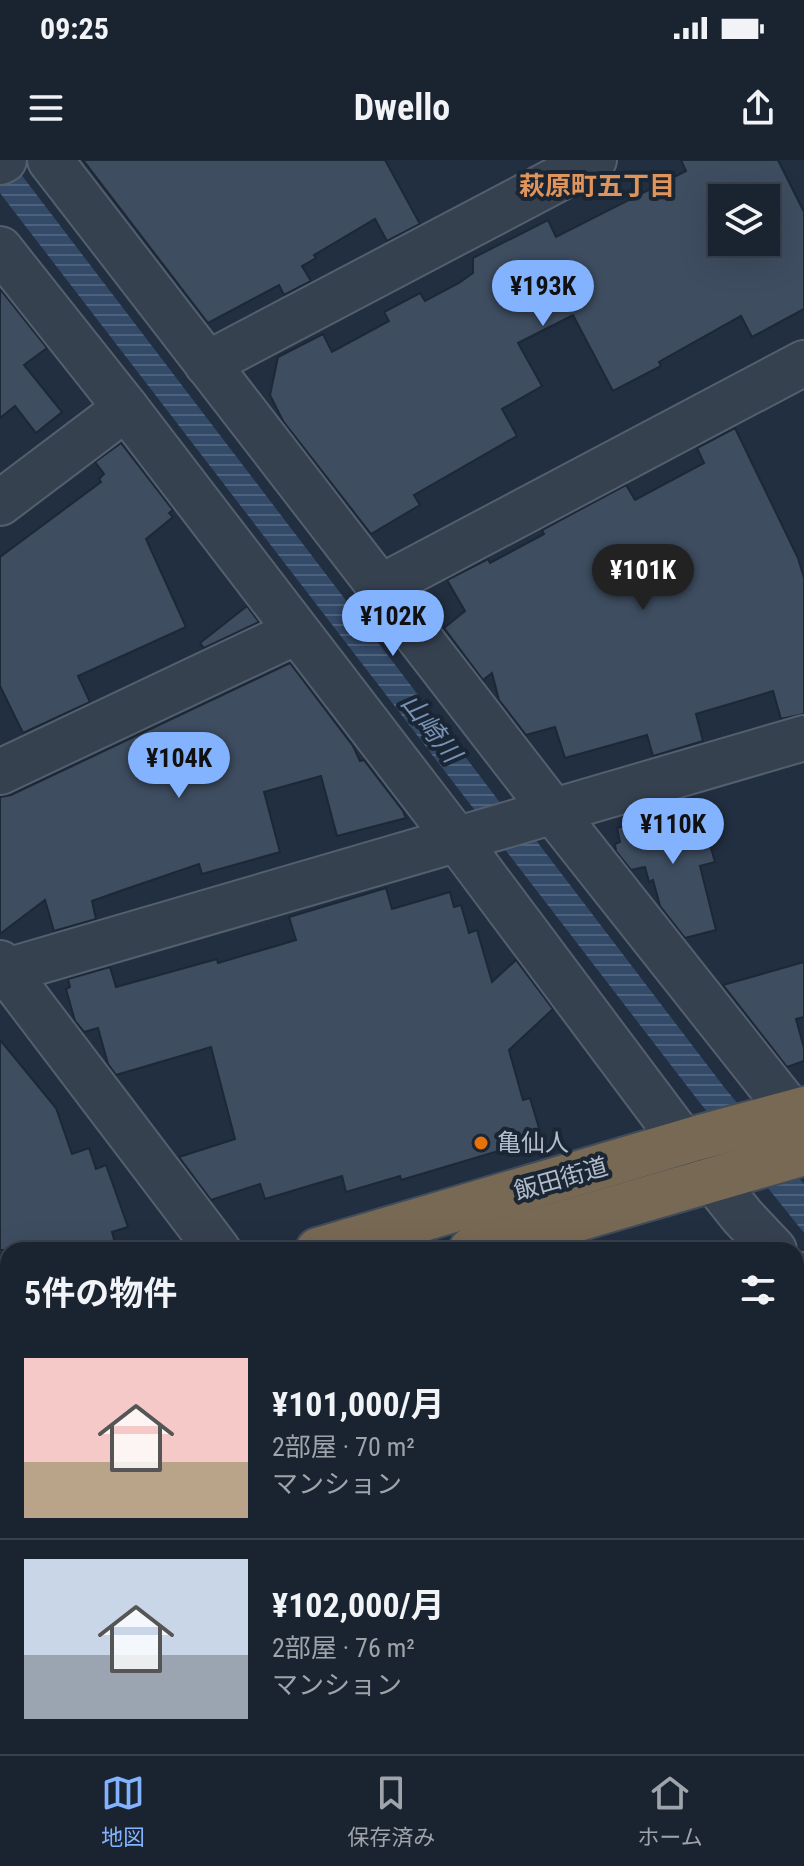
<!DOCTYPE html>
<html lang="ja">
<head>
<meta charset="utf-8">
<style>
  :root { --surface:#1a2330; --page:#232b38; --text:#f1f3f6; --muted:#9fa4ab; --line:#38404c; --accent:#83b3ff }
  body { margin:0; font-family:"Roboto Condensed","Noto Sans JP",sans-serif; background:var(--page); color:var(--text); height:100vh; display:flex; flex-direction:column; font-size:30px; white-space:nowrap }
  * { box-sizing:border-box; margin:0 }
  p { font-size:26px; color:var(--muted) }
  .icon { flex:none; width:44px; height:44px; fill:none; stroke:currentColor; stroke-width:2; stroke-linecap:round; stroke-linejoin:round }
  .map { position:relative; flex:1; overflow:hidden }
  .details { position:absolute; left:0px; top:1082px; width:804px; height:512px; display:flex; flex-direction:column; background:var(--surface); border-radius:24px 24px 0 0; box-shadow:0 8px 32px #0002,0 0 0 2px var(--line) }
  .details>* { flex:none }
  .fabs { position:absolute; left:708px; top:24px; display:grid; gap:16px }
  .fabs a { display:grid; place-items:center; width:72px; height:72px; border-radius:0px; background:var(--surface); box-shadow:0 8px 32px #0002,0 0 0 2px var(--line); font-size:40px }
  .price { position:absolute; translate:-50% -68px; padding:0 18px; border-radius:28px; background:var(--accent); color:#111; font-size:26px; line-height:52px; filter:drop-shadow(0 2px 4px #0008) }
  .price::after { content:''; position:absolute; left:50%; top:48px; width:24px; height:18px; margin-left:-12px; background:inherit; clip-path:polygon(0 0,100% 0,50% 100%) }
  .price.selected { background:#222; color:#fff }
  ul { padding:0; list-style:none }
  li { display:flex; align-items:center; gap:24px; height:200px; padding:0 24px }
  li+li { border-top:2px solid var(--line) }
  li span { display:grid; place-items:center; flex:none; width:224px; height:160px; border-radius:0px; color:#555 }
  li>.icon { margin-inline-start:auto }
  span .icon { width:96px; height:96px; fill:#fffc; stroke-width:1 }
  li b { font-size:34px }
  h2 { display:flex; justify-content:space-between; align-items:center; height:96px; padding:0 24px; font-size:34px }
  .status { display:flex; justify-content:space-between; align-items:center; height:56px; padding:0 40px; background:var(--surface); direction:ltr }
  .status svg { height:22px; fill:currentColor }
  header { display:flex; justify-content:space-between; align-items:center; height:104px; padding:0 24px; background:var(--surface); font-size:36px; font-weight:700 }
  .dock { display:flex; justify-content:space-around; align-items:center; height:112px; border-top:2px solid var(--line); background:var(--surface); font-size:22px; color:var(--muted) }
  .dock a { display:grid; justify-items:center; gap:4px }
  .dock .selected { color:var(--accent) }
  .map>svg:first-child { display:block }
  .water { fill:url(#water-rules) }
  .building { fill:#3e4d60; stroke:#1d2837; stroke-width:2; fill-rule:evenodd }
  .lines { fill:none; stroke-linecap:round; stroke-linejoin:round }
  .minor-casing { stroke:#545f6e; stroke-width:48 }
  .highway-casing { stroke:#414c5b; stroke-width:48 }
  .minor { stroke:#364150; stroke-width:44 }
  .highway { stroke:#776953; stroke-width:44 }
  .food-dot { fill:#e8710a; stroke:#1b2635; stroke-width:3 }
  .labels { text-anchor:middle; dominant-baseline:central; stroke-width:8; stroke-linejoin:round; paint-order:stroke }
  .poi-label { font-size:24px; fill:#b2bccb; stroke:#1b2635; text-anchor:start }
  .street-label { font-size:24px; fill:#b2bccb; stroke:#1b2635 }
  .neighbourhood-label { font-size:26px; font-weight:bold; fill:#de945a; stroke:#1b2635 }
  .water-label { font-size:26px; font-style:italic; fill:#7792b5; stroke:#1b2635 }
</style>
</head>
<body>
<div class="status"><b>09:25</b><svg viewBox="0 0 49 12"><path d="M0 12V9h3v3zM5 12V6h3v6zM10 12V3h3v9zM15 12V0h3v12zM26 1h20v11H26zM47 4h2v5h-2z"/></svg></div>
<header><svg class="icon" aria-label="menu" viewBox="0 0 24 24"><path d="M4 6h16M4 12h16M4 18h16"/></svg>Dwello<svg class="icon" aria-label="share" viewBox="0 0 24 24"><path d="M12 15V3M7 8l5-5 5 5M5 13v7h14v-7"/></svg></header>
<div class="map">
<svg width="804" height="1594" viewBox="0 0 804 1594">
  <defs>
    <pattern id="water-rules" width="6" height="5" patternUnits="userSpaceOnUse" patternTransform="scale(2)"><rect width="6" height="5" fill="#344a69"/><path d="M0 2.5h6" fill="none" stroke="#4f627d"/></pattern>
  </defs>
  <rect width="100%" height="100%" fill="#222f40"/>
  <!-- water -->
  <polygon class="water" points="0,0 20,13 505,649 535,679 724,927 804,1024 804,1073 697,939 0,33"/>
  <!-- building -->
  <g class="building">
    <polygon points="83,0 385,0 420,64 387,81 375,59 314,95 316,98 302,106 311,121 284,135 279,125 208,163"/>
    <path d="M681 0H778L804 52V149L752 177 741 156 659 202 661 206 613 231 573 155 518 183 542 226 502 249 517 276 414 335 420 345 371 374 283 261 270 235 278 197 323 174 332 192 389 161 384 152 420 133 425 141 459 123 473 113V98L548 60 556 77 686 11ZM722 38H766V82H722Z"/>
    <polygon points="0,129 47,188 24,205 62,252 36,273 15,246 0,258"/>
    <polygon points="735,268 798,398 804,418 804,554 781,559 773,531 696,554 703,581 653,596 647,575 565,598 555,567 526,575 499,540 492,513 483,520 444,468 465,451 447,420 488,399 490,403 544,374 542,370 626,325 635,340 704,303 697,288"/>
    <polygon points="121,283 173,350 169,353 173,357 146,379 186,467 78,516 90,542 23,573 0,526 0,397 101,322 99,319 104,314 95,302"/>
    <polygon points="247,446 259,462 204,488 200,483"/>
    <polygon points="290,503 353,586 360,601 364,600 403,651 406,658 337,676 321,616 264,632 280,692 202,714 199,704 123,730 92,741 96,759 54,771 45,740 0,774 0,637 11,635"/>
    <polygon points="699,647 715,702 700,706 716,770 685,778 660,746 653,720 649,722 645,707 631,710 616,691 615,684 620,682 617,668"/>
    <polygon points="386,728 392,749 450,732 454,747 461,745 469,773 477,770 492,822 516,800 553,849 509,890 523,940 530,938 542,978 401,1020 400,1016 346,1032 342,1016 265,1039 260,1024 211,1040 179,997 235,979 211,887 116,915 108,904 98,868 84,872 75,861 66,829 70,827 68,819 110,807 116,827 217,799 218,803 296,780 289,757"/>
    <polygon points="804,802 804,857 796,859 804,888 804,901 787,907 723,825"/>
    <polygon points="0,880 56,948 72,994 89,988 96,1009 106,1005 128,1067 112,1072 117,1090 0,1090"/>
  </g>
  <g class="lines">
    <defs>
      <g id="minor">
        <polyline points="50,0 553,651 792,953"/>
        <polyline points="0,2 4,0"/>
        <polyline points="0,89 126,248 458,681 684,983 742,1056 774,1090"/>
        <polyline points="207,204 594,0"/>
        <polyline points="0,343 126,248"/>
        <polyline points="381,427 804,203"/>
        <polyline points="0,612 296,472"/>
        <polyline points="0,803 218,1090"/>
        <polyline points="0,813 804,578"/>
        <polyline points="796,1114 804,1123"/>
        <polyline points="796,1336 804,1333"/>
        <polyline points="796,1562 804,1576"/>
        <polyline points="0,1572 8,1569"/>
        <polyline points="538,1586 543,1594"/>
      </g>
      <g id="highway">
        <polyline points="318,1090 697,978 804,949"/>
        <polyline points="471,1090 804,993"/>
        <polyline points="0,1182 8,1180"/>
        <polyline points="0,1226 8,1224"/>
      </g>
    </defs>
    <!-- minor casing -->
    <use href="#minor" class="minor-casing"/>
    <!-- highway casing -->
    <use href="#highway" class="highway-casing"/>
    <!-- minor -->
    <use href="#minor" class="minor"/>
    <!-- highway -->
    <use href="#highway" class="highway"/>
  </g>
  <!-- markers -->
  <circle class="food-dot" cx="481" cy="983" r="8"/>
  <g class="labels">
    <!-- poi labels -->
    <g class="poi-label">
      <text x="497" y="983">亀仙人</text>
    </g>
    <!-- street labels -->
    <g class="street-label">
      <text transform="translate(561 1019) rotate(-16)">飯田街道</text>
    </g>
    <!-- neighbourhood labels -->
    <g class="neighbourhood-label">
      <text x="597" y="26">萩原町五丁目</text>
    </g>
    <!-- water labels -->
    <g class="water-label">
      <text transform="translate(431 568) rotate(52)">山崎川</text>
    </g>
  </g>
</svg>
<div class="fabs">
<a><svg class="icon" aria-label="layers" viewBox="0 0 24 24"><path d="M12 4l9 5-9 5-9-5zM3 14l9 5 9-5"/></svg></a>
</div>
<b class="price" style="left:543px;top:168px">¥193K</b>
<b class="price selected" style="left:643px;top:452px">¥101K</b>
<b class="price" style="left:393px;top:498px">¥102K</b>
<b class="price" style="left:179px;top:640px">¥104K</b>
<b class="price" style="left:673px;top:706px">¥110K</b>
<section class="details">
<h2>5件の物件<svg class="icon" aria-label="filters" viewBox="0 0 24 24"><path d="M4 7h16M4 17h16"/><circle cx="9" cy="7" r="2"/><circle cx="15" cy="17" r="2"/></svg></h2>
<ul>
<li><span style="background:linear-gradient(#f6c9c9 65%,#b9a48a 0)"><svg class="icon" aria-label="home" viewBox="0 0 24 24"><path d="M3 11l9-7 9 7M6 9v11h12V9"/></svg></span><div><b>¥101,000/月</b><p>2部屋 · 70 m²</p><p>マンション</p></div></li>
<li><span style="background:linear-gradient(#c9d6e8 60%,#9aa5b1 0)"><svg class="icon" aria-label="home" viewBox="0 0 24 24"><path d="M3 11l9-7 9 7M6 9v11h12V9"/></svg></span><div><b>¥102,000/月</b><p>2部屋 · 76 m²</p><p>マンション</p></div></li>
</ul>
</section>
</div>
<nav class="dock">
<a class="selected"><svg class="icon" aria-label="map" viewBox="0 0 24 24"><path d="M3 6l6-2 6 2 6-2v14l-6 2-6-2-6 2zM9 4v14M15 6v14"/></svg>地図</a>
<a><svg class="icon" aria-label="saved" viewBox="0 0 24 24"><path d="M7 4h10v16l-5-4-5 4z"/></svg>保存済み</a>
<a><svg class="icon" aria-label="home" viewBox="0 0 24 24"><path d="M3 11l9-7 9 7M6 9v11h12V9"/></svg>ホーム</a>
</nav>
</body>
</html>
